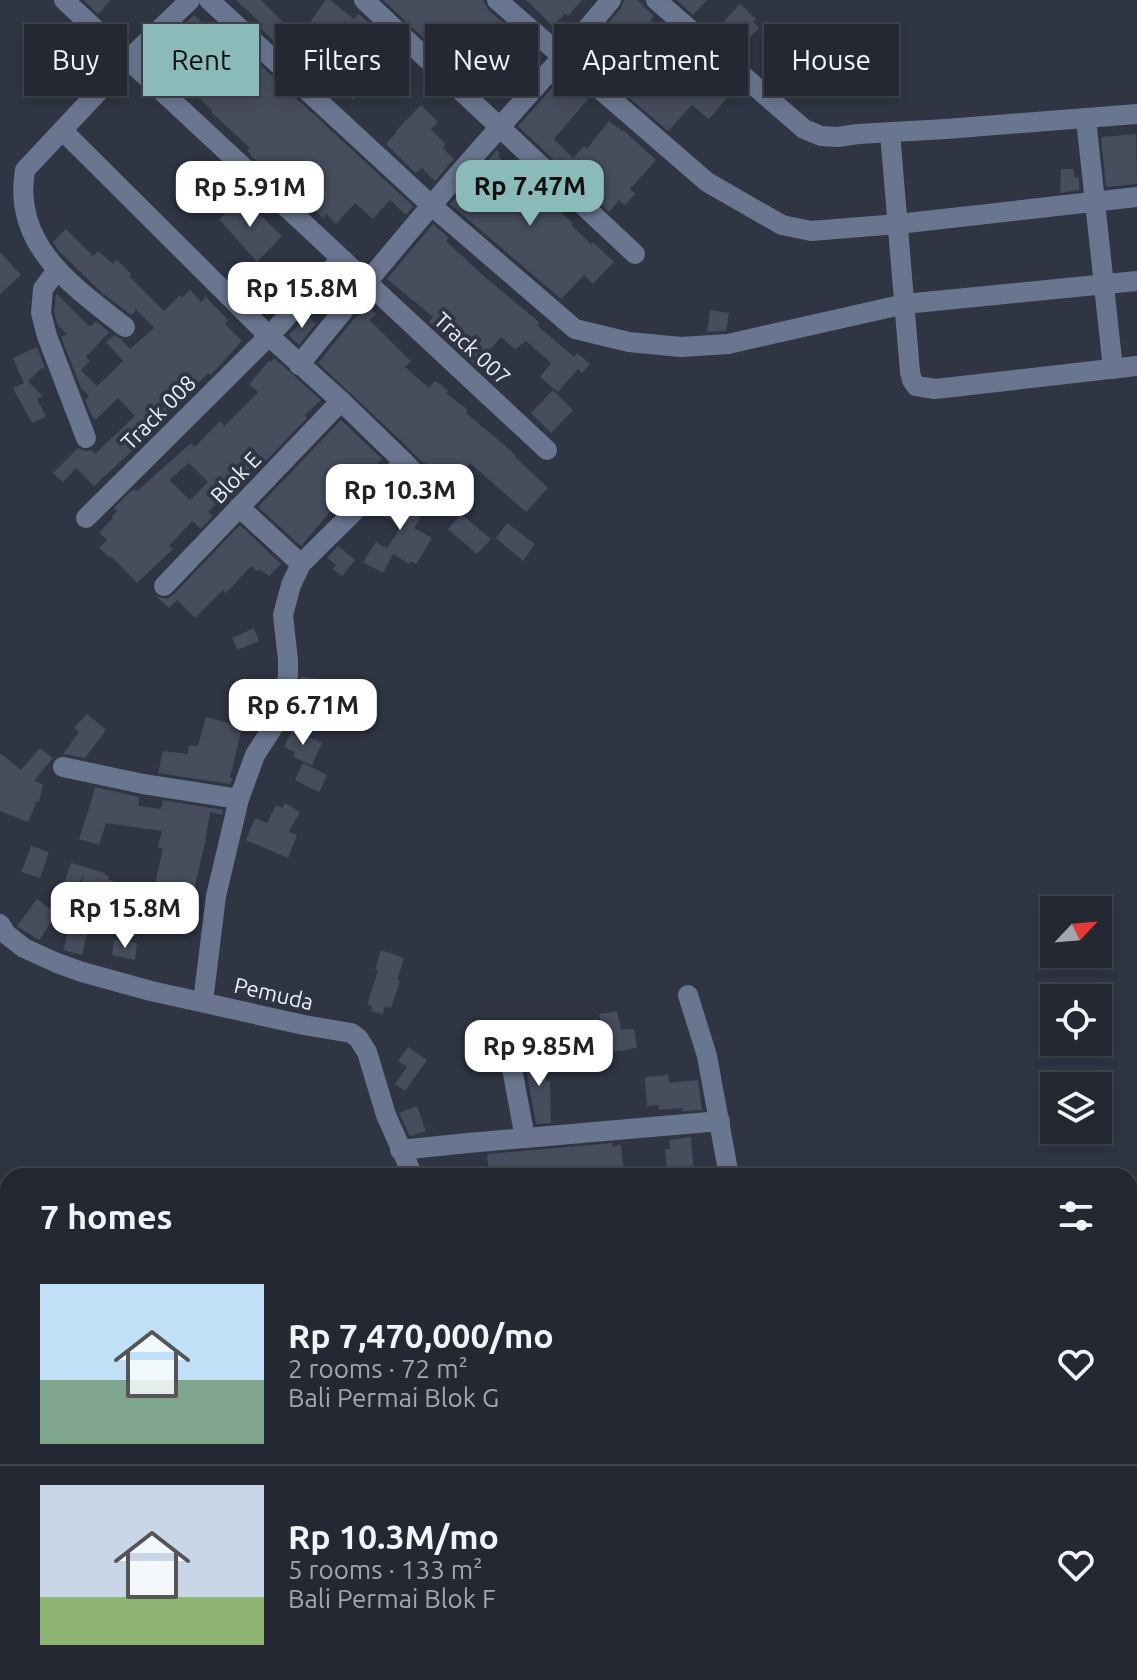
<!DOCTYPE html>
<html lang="en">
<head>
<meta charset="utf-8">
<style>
  :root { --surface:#232832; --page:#2f343e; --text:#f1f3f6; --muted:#a3a6ac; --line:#40444d; --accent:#8bbbb9 }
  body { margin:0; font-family:Ubuntu,sans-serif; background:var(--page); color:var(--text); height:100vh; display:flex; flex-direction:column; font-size:30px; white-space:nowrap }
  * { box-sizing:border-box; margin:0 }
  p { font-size:26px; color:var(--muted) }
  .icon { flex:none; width:44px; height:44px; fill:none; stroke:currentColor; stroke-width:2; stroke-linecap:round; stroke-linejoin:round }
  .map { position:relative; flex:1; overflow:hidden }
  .drawer { position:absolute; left:0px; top:1168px; width:1138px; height:512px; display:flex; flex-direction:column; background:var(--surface); border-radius:24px 24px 0 0; box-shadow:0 4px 12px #0003,0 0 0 2px var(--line) }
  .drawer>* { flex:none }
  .hud { position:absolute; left:24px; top:24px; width:1090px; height:72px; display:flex; gap:16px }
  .needle { width:52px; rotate:64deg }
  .fabs { position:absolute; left:1040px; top:896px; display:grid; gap:16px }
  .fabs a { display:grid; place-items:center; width:72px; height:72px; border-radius:0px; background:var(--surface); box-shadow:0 4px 12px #0003,0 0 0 2px var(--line); font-size:40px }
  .price { position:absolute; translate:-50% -68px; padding:0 18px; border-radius:16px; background:#fff; color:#222; font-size:26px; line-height:52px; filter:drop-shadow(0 2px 4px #0008) }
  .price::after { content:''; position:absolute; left:50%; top:48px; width:24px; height:18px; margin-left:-12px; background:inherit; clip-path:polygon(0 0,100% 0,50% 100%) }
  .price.active { background:var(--accent); color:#111 }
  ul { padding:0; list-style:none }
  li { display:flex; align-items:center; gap:24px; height:200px; padding:0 40px }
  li+li { border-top:2px solid var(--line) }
  li span { display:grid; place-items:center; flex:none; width:224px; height:160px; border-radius:0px; color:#555 }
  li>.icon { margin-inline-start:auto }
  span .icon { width:96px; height:96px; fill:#fffc; stroke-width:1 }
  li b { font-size:34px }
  h2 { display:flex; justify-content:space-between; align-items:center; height:96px; padding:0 40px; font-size:34px }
  .chip { padding:0 28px; border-radius:0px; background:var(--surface); box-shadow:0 4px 12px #0003,0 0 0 2px var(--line); font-size:28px; line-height:72px }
  .chip.active { background:var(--accent); color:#111 }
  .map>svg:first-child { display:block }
  .building { fill:#464d5c; fill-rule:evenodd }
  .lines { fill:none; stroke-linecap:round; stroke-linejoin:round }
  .minor { stroke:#6a7690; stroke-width:20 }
  .labels { text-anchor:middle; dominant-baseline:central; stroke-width:8; stroke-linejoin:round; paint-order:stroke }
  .street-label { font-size:22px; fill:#ecf1fa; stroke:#2f3543 }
</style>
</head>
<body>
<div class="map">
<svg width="1137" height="1680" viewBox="0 0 1137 1680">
  <rect width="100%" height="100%" fill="#2f3543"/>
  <!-- building -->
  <g class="building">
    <polygon points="83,0 111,0 98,14"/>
    <polygon points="236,0 261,0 296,35 285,47 280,42 278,45 260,28 263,25"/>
    <polygon points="326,0 330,0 354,19 359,14 389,42 381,50 390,58 353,100 344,92 342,94 332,85 349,66 329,48 321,58 316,53 313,57 295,43"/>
    <polygon points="383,0 483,0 488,10 507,26 494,40 517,62 494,90 492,88 485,96"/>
    <polygon points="526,0 582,0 568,16 565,14 553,26"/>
    <polygon points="624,0 637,0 654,16 650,20 731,93 709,119 692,105 668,131 581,56 621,8"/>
    <polygon points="677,0 707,0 693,15"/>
    <polygon points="740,4 756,19 753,22 759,28 739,48 734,42 731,46 715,31"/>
    <path d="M194 15 214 33 219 27 413 206 406 215 390 200 373 219 355 203 336 224 326 214 323 218 309 205 304 206 250 155 251 154 247 151 250 148 211 112 212 110 151 55ZM197 36 219 56 204 75 180 54Z"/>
    <polygon points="563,76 588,99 554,139 573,158 584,146 587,149 609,121 622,131 623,130 656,160 630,189 635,194 625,205 619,200 609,212 518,126"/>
    <polygon points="421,105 438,122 431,129 446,144 443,148 454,159 435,181 422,168 415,173 386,144 396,133 395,132"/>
    <polygon points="1136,134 1137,184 1106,187 1101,137"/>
    <polygon points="497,150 500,154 498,156 544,202 547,199 573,223 571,225 591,244 593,242 614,262 593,284 584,275 561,299 450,204"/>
    <polygon points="1061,169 1074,169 1074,177 1079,178 1079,190 1060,193"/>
    <polygon points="242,198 282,236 257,262 219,219"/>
    <polygon points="433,224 449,238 446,241 486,278 539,322 537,325 574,357 577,353 590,364 582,373 578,369 558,392 540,377 551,363 526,341 515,349 501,337 476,366 456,348 461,343 441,326 438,330 429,322 433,317 387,279"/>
    <polygon points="66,229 93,256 98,251 113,264 117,260 131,274 129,276 164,311 180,295 183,297 190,290 201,302 206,297 228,320 225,324 242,341 211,375 208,373 146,436 147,437 94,486 76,468 63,482 53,473 78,448 85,451 91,450 95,454 135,416 118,398 95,420 92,416 85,400 89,396 81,388 61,337 67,334 58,326 54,312 56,295 57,294 90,327 96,321 109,332 86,357 90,361 81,370 97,386 123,361 106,342 114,335 121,339 130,349 154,328 136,310 131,315 101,292 58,250 53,242"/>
    <polygon points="0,252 21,275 0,294"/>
    <polygon points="366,304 376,314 369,320 411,361 405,367 429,388 435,381 440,384 448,391 446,393 468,410 466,413 503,444 515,455 514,456 548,488 526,512 470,463 452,484 424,462 423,463 401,441 403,438 400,440 318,363"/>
    <polygon points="710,310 729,313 726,331 707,332"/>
    <polygon points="308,316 314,323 317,322 299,345 289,335"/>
    <polygon points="37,347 46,371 43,367 28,381 43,396 37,399 46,417 32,423 13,388 24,383 13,358"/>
    <path d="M274 358 321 400 305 415 307 418 261 466 255 463 208 512 213 516 201 529 192 521 169 546 173 549 137 583 111 556 110 558 99 548 107 540 99 533 113 518 112 516 117 511 114 508 130 492 135 489 137 491 191 443 195 447 220 421 224 426 258 392 249 384 269 361 271 362ZM189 463 208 482 190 500 169 480Z"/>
    <polygon points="553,390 573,410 551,433 531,413"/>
    <polygon points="341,420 382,459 336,508 335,506 301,546 258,507"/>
    <polygon points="397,487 399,489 398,491 426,508 414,528 432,538 416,564 410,561 409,564 393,554 383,573 363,562 376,542 387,548 402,525 373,511"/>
    <polygon points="461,514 491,539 477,554 448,529"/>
    <polygon points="507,523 535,544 523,561 496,538"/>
    <polygon points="240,525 281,564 269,576 259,569 257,571 251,566 226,593 223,590 195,618 177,600 169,608 156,596 167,599 173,595"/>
    <polygon points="338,546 355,560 342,576 333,569 336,565 327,558"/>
    <polygon points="254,628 259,641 238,650 232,638"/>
    <polygon points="301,676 324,680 321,696 297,692"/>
    <polygon points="87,714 106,730 85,758 63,754 79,732 74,728"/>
    <polygon points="206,717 242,727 230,778 233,778 230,784 158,773 163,751 187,754 189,745 198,746"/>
    <polygon points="293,729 322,743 312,765 293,757 295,752 284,747"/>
    <polygon points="40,748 53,758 34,781 43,784 39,802 37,801 28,822 0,811 0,753 21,770"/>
    <polygon points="303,763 327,775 319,792 295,780"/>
    <polygon points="95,787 139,797 138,806 161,809 163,800 223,810 222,815 210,812 205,843 190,906 200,908 195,926 159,917 166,890 154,887 163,849 158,847 162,831 106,823 99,845 79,839 91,802"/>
    <polygon points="285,803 300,812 289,832 297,835 288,858 246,840 255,818 267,823 276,805 282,808"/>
    <polygon points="31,846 49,852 40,878 21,872"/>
    <polygon points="71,863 105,873 105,875 109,876 108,880 137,886 133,907 119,904 119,902 97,895 97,899 81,894 79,892 84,875 74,890 63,887"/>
    <polygon points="37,899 57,914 39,940 17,926"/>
    <polygon points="73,917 90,922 82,955 63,950"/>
    <polygon points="114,940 137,943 135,960 112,955"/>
    <polygon points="381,950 404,958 397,980 400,981 391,1008 385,1006 383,1014 371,1011 372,1006 367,1004 378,971 375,970"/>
    <polygon points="617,1011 621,1030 634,1029 637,1048 608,1053 608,1048 605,1048 599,1014"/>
    <polygon points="474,1021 491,1021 491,1044 473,1043"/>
    <polygon points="408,1047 427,1060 405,1091 395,1084 407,1067 398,1061"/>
    <polygon points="524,1055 546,1055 546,1081 550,1081 551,1123 536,1124"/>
    <polygon points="668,1075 669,1083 698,1080 702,1110 683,1111 682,1108 659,1110 659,1105 647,1106 645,1077"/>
    <polygon points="417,1106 426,1131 410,1136 399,1113"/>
    <polygon points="691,1137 694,1173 680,1174 680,1171 667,1172 665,1149 670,1149 669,1140"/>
    <polygon points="613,1143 613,1146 621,1145 624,1176 561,1176 561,1174 538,1176 489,1176 487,1154"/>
  </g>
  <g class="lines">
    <!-- minor -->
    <g class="minor">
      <polyline points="64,0 547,450"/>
      <polyline points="209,0 432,206 575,329 629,342 681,347 728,344 905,304 1137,281"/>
      <polyline points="364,0 635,254"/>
      <polyline points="497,0 707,182 782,225 811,231 898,224 1137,197"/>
      <polyline points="656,0 804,129 821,136 838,137 858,134 946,129 1137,114"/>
      <polyline points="1086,119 1113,369"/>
      <polyline points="63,131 269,336 341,259"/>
      <polyline points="890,133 910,372 912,380 916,386 935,389 953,387 1137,366"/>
      <polyline points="57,270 43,289 41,313 47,336 86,438"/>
      <path d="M125 327C73 286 12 246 25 170L128 60 190 0"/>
      <path d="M299 365C364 285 430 205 499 128 537 85 575 44 611 0"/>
      <polyline points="239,507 301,564"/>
      <polyline points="86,518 269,336 341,401 404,462 443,503"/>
      <polyline points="164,586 341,401"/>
      <polyline points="63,767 143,784 239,799"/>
      <polyline points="0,924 6,934 24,948 57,963 82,972 151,991 304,1025 351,1033 358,1038 367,1052 386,1115 413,1176"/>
      <polyline points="688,995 707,1056 729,1176"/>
      <polyline points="203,1002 216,896 239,799 255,755 275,724 288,677 288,660 283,615 291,585 301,564 404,462"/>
      <polyline points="508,1047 525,1138"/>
      <polyline points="400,1150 468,1143 720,1121"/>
      <polyline points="0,1588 8,1583"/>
      <polyline points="553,1672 553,1680"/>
      <polyline points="705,1672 740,1680"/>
    </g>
  </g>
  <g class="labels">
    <!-- street labels -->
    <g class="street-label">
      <text transform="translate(473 348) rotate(43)">Track 007</text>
      <text transform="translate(158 412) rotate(-45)">Track 008</text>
      <text transform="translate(235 477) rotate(-46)">Blok E</text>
      <text transform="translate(274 993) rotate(13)">Pemuda</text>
    </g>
  </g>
</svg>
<div class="fabs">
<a><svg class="needle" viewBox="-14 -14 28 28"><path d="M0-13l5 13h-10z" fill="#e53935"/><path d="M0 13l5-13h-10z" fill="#a3a6ac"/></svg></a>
<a><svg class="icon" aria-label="locate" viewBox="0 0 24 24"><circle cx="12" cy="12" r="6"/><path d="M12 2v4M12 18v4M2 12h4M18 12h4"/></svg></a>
<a><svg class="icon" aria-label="layers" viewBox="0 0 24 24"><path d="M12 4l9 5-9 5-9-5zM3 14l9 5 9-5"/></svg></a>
</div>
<b class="price active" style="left:530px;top:228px">Rp 7.47M</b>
<b class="price" style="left:250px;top:229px">Rp 5.91M</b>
<b class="price" style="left:302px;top:330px">Rp 15.8M</b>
<b class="price" style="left:400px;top:532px">Rp 10.3M</b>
<b class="price" style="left:303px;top:747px">Rp 6.71M</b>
<b class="price" style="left:125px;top:950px">Rp 15.8M</b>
<b class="price" style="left:539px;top:1088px">Rp 9.85M</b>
<div class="hud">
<a class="chip">Buy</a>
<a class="chip active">Rent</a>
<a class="chip">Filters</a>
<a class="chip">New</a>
<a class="chip">Apartment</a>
<a class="chip">House</a>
</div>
<section class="drawer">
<h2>7 homes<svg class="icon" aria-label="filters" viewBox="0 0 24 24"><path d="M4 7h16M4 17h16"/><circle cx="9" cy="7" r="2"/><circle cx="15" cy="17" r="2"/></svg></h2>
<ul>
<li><span style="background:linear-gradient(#bfe0f5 60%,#7fa58c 0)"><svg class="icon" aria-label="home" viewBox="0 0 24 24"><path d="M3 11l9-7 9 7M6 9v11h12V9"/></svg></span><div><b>Rp 7,470,000/mo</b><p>2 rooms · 72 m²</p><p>Bali Permai Blok G</p></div><svg class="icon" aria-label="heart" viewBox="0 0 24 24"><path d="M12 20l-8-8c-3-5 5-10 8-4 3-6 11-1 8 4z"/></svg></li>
<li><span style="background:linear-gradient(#c9d6e8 70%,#8fb573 0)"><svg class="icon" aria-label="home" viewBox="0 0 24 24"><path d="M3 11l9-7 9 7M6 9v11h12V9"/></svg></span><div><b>Rp 10.3M/mo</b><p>5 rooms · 133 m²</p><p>Bali Permai Blok F</p></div><svg class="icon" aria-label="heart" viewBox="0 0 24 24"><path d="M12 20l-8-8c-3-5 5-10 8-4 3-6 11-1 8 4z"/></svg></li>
</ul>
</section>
</div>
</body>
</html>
